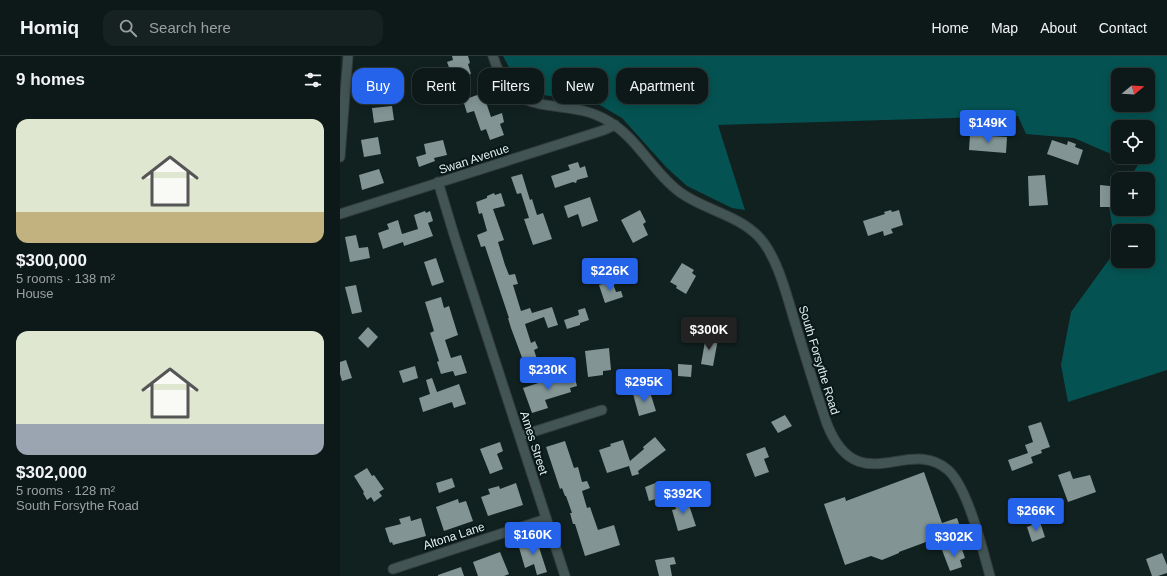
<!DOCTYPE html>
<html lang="en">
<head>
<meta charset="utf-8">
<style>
  :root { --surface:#0d1918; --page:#162221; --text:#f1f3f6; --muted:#9aa0a2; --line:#2d3837; --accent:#2563eb }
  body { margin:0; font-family:Arial,sans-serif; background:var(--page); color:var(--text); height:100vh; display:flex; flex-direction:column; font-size:15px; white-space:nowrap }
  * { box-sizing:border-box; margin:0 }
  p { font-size:13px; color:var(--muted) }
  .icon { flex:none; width:22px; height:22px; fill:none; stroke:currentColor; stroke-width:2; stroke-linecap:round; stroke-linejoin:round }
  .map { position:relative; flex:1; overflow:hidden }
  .side { display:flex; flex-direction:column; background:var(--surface); width:340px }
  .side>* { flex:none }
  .top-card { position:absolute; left:12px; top:12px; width:380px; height:36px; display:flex; gap:8px }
  .needle { width:26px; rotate:72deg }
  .buttons { position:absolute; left:771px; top:12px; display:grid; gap:8px }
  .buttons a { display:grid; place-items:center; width:44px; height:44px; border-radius:8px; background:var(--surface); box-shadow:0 2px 10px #0003,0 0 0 1px var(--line); font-size:20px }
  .price { position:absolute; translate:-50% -34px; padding:0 9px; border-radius:4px; background:var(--accent); color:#fff; font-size:13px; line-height:26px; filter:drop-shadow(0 1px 2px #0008) }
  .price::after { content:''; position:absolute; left:50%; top:24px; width:12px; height:9px; margin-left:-6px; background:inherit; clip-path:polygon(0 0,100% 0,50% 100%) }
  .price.on { background:#222; color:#fff }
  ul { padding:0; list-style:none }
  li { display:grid; align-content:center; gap:8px; height:212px; padding:0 16px }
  li span { display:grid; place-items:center; height:124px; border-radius:12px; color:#555 }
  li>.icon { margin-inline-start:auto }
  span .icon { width:72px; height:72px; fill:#fffc; stroke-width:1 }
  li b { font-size:17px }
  h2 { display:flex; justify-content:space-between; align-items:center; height:48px; padding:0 16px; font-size:17px }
  .pill { padding:0 14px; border-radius:12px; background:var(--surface); box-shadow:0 2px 10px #0003,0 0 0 1px var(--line); font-size:14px; line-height:36px }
  .pill.on { background:var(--accent); color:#fff }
  header { display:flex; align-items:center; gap:24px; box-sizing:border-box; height:56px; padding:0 20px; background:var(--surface); border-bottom:1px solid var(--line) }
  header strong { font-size:19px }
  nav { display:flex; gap:22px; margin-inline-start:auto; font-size:14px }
  .search { width:280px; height:36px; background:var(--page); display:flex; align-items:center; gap:10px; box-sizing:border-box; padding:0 14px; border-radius:12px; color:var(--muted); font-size:15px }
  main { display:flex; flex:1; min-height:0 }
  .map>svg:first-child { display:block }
  .forest { fill:#045352; fill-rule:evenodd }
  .building { fill:#829594 }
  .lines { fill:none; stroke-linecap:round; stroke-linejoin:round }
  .minor-casing { stroke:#333d3d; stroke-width:11 }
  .minor { stroke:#435454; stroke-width:9 }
  .labels { text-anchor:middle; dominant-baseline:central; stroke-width:4; stroke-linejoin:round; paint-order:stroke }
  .street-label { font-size:12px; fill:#e6f0f0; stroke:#081717 }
</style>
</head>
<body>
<header>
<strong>Homiq</strong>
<div class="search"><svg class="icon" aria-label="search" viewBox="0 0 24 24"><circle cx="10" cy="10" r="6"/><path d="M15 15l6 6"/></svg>Search here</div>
<nav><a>Home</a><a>Map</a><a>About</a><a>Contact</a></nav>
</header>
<main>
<section class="side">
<h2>9 homes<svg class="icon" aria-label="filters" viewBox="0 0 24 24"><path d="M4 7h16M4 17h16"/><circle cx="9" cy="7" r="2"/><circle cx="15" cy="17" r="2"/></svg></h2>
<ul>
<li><span style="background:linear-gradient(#dfe7d0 75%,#c2b280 0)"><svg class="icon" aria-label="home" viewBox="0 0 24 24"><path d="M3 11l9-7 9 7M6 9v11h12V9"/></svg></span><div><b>$300,000</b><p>5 rooms · 138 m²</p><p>House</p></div></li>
<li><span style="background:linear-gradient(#dfe7d0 75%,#9aa5b1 0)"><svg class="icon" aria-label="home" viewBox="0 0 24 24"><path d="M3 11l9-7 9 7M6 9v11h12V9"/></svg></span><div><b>$302,000</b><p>5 rooms · 128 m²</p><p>South Forsythe Road</p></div></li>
</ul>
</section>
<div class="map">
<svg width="827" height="520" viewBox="0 0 827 520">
  <rect width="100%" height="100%" fill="#112120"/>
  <!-- forest -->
  <path class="forest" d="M163 0H827V314L728 346 721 309 731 256 776 194 769 150 778 138V153H808V123H789L798 109 779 101H808V71H778V101L734 82 686 78 678 60 378 69 405 154 392 152 347 130 327 112 282 62 258 48 247 45 196 38 178 24 171 15ZM778 19H808V49H778ZM778 175H808V205H778Z"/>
  <!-- building -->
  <g class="building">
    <polygon points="112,0 128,0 130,7 128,8 131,18 118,22 115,12 110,14 107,6 113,4"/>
    <polygon points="27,17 51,19 50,34 27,33"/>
    <polygon points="143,37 151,61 162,57 164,66 160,68 164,79 150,84 146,73 141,75 134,55 127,57 123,44"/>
    <polygon points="52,50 54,64 34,67 32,52"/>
    <polygon points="630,79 667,81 666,97 629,94"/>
    <polygon points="38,81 41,98 24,101 21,84"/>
    <polygon points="103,84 107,99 94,102 95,105 79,111 76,101 86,98 84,88"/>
    <polygon points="712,84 727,89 728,85 736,88 735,91 743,94 738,109 707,98"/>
    <polygon points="238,106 240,112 245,110 248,121 237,124 236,127 233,126 215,132 211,120 230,114 228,109"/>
    <polygon points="39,113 44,127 22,134 19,119"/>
    <polygon points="182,118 190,144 192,143 197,159 203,157 212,183 193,189 184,163 189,162 181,137 177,138 171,121"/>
    <polygon points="705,119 708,149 689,150 688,120"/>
    <polygon points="760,129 770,130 770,151 760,151"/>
    <polygon points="154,137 155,139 161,137 165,150 153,153 164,184 158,186 165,209 169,219 175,218 178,228 173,229 181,255 190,252 192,257 212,251 218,269 208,272 204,261 185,268 191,287 195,285 198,292 194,294 197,303 184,307 171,272 168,262 169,262 145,190 141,191 137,179 147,175 142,157 139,158 136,146 147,142 147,140"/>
    <polygon points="250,141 258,165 242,171 238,158 228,162 224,150"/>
    <polygon points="300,154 306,166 303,168 308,179 293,187 281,164"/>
    <polygon points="551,154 552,156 559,154 563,169 551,173 553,177 544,180 543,175 528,180 523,165 545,158 544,156"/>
    <polygon points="85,155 86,157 90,155 93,165 88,167 93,180 64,190 63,186 43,193 38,177 49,173 47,168 58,164 62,178 78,173 74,159"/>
    <polygon points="16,179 19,192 28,191 30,202 10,206 5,181"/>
    <polygon points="96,202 104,226 92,230 84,206"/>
    <polygon points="342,207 354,214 352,217 356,220 346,238 336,232 337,230 330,226"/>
    <polygon points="272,225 276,236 281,235 283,241 265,247 259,229"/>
    <polygon points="16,229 22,256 12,258 5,231"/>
    <polygon points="101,241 104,252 109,250 118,279 105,284 111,302 121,299 127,317 115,320 113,315 101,318 97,306 99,305 90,277 94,275 85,246"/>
    <polygon points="245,252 249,264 240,267 240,269 227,273 224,264 239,259 238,254"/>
    <polygon points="28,271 38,281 28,292 18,282"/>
    <polygon points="366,280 378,283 373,310 361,308"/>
    <polygon points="269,292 271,314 263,315 263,319 248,321 245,295"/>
    <polygon points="6,304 12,322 2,325 0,318 0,306"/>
    <polygon points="338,308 352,309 351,321 338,320"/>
    <polygon points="75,310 78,322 63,327 59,315"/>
    <polygon points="226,318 227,321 234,319 237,330 230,332 231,336 205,344 208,352 192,357 183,332"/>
    <polygon points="92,322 97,336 119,328 126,348 114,352 112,346 83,356 79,342 90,338 86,324"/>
    <polygon points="309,333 316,355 299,360 293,338"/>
    <polygon points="445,359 452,370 438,377 431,366"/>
    <polygon points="701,366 710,391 701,394 702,397 691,401 693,407 672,415 668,404 688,397 685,389 693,386 688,370"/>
    <polygon points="315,381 326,394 298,415 299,418 292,420 289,410 267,417 259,394 271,390 270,388 283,384 290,405 304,393 303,391"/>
    <polygon points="225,385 234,412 238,411 242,426 247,425 250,432 242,435 247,452 250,451 258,474 274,469 280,489 245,500 235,468 233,468 230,457 232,457 226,440 225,440 222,432 220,433 206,391"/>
    <polygon points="160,386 163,395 157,398 163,413 150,418 140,393"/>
    <polygon points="425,391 429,401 424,403 429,416 415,421 406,398"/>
    <polygon points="27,412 32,420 34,419 44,433 39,436 42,440 34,446 31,441 27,444 23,437 24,436 14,420"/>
    <polygon points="730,415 733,423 750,419 756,436 728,446 718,419"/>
    <polygon points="584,416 602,467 617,462 621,473 559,496 559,497 542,504 531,500 505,509 484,448 505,441 506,445"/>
    <polygon points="112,422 115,431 99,437 96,427"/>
    <polygon points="318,426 322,441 309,445 305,431"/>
    <polygon points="176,427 183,449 148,460 141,441 150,438 148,433 159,430 160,433"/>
    <polygon points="344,440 347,450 349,449 356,470 338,475 332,454 336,453 333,443"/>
    <polygon points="118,443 119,447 126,445 133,465 104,475 96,451"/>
    <polygon points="70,460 71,465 81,462 86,480 53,489 52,486 50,487 45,472 61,468 59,463"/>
    <polygon points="700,466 705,481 692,486 687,471"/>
    <polygon points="196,482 207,516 197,519 194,508 185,512 178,488"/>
    <polygon points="617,490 619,494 622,493 625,502 620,504 622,511 610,515 602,494"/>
    <polygon points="160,496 169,518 164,520 138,520 133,506"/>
    <polygon points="822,497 827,509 827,517 818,520 812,520 806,503"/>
    <polygon points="334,501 336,508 330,509 332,520 319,520 315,504"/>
    <polygon points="121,511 124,520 98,520 98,519"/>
  </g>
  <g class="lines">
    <defs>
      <g id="minor">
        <path d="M153 0C174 70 223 37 268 65 298 82 313 117 341 137 365 154 398 159 419 181 438 201 448 244 456 270 466 303 476 336 487 368 518 446 569 379 608 414 628 432 642 492 650 520"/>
        <polyline points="0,101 8,0"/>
        <polyline points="98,126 115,182 225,520"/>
        <polyline points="0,158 264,74 275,69"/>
        <polyline points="180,380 262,354"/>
        <polyline points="53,513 206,463"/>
      </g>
    </defs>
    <!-- minor casing -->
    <use href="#minor" class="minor-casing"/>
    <!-- minor -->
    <use href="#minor" class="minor"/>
  </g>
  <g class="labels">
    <!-- street labels -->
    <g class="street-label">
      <text transform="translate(134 103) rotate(-18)">Swan Avenue</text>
      <text transform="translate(479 304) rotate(73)">South Forsythe Road</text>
      <text transform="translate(194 387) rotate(72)">Ames Street</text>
      <text transform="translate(114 480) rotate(-18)">Altona Lane</text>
    </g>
  </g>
</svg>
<div class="buttons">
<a><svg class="needle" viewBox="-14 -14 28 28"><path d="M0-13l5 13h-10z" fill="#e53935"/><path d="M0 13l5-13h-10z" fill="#9aa0a2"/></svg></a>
<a><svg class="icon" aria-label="locate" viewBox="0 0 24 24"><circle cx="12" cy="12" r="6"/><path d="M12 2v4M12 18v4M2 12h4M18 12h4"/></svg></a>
<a>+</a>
<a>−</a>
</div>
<b class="price" style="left:648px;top:88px">$149K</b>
<b class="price" style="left:270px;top:236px">$226K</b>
<b class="price on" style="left:369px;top:295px">$300K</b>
<b class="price" style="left:208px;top:335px">$230K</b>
<b class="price" style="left:304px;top:347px">$295K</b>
<b class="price" style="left:343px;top:459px">$392K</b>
<b class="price" style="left:696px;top:476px">$266K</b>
<b class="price" style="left:193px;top:500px">$160K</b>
<b class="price" style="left:614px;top:502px">$302K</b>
<div class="top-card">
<a class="pill on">Buy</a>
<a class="pill">Rent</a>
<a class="pill">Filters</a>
<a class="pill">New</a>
<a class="pill">Apartment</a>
</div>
</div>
</main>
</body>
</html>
